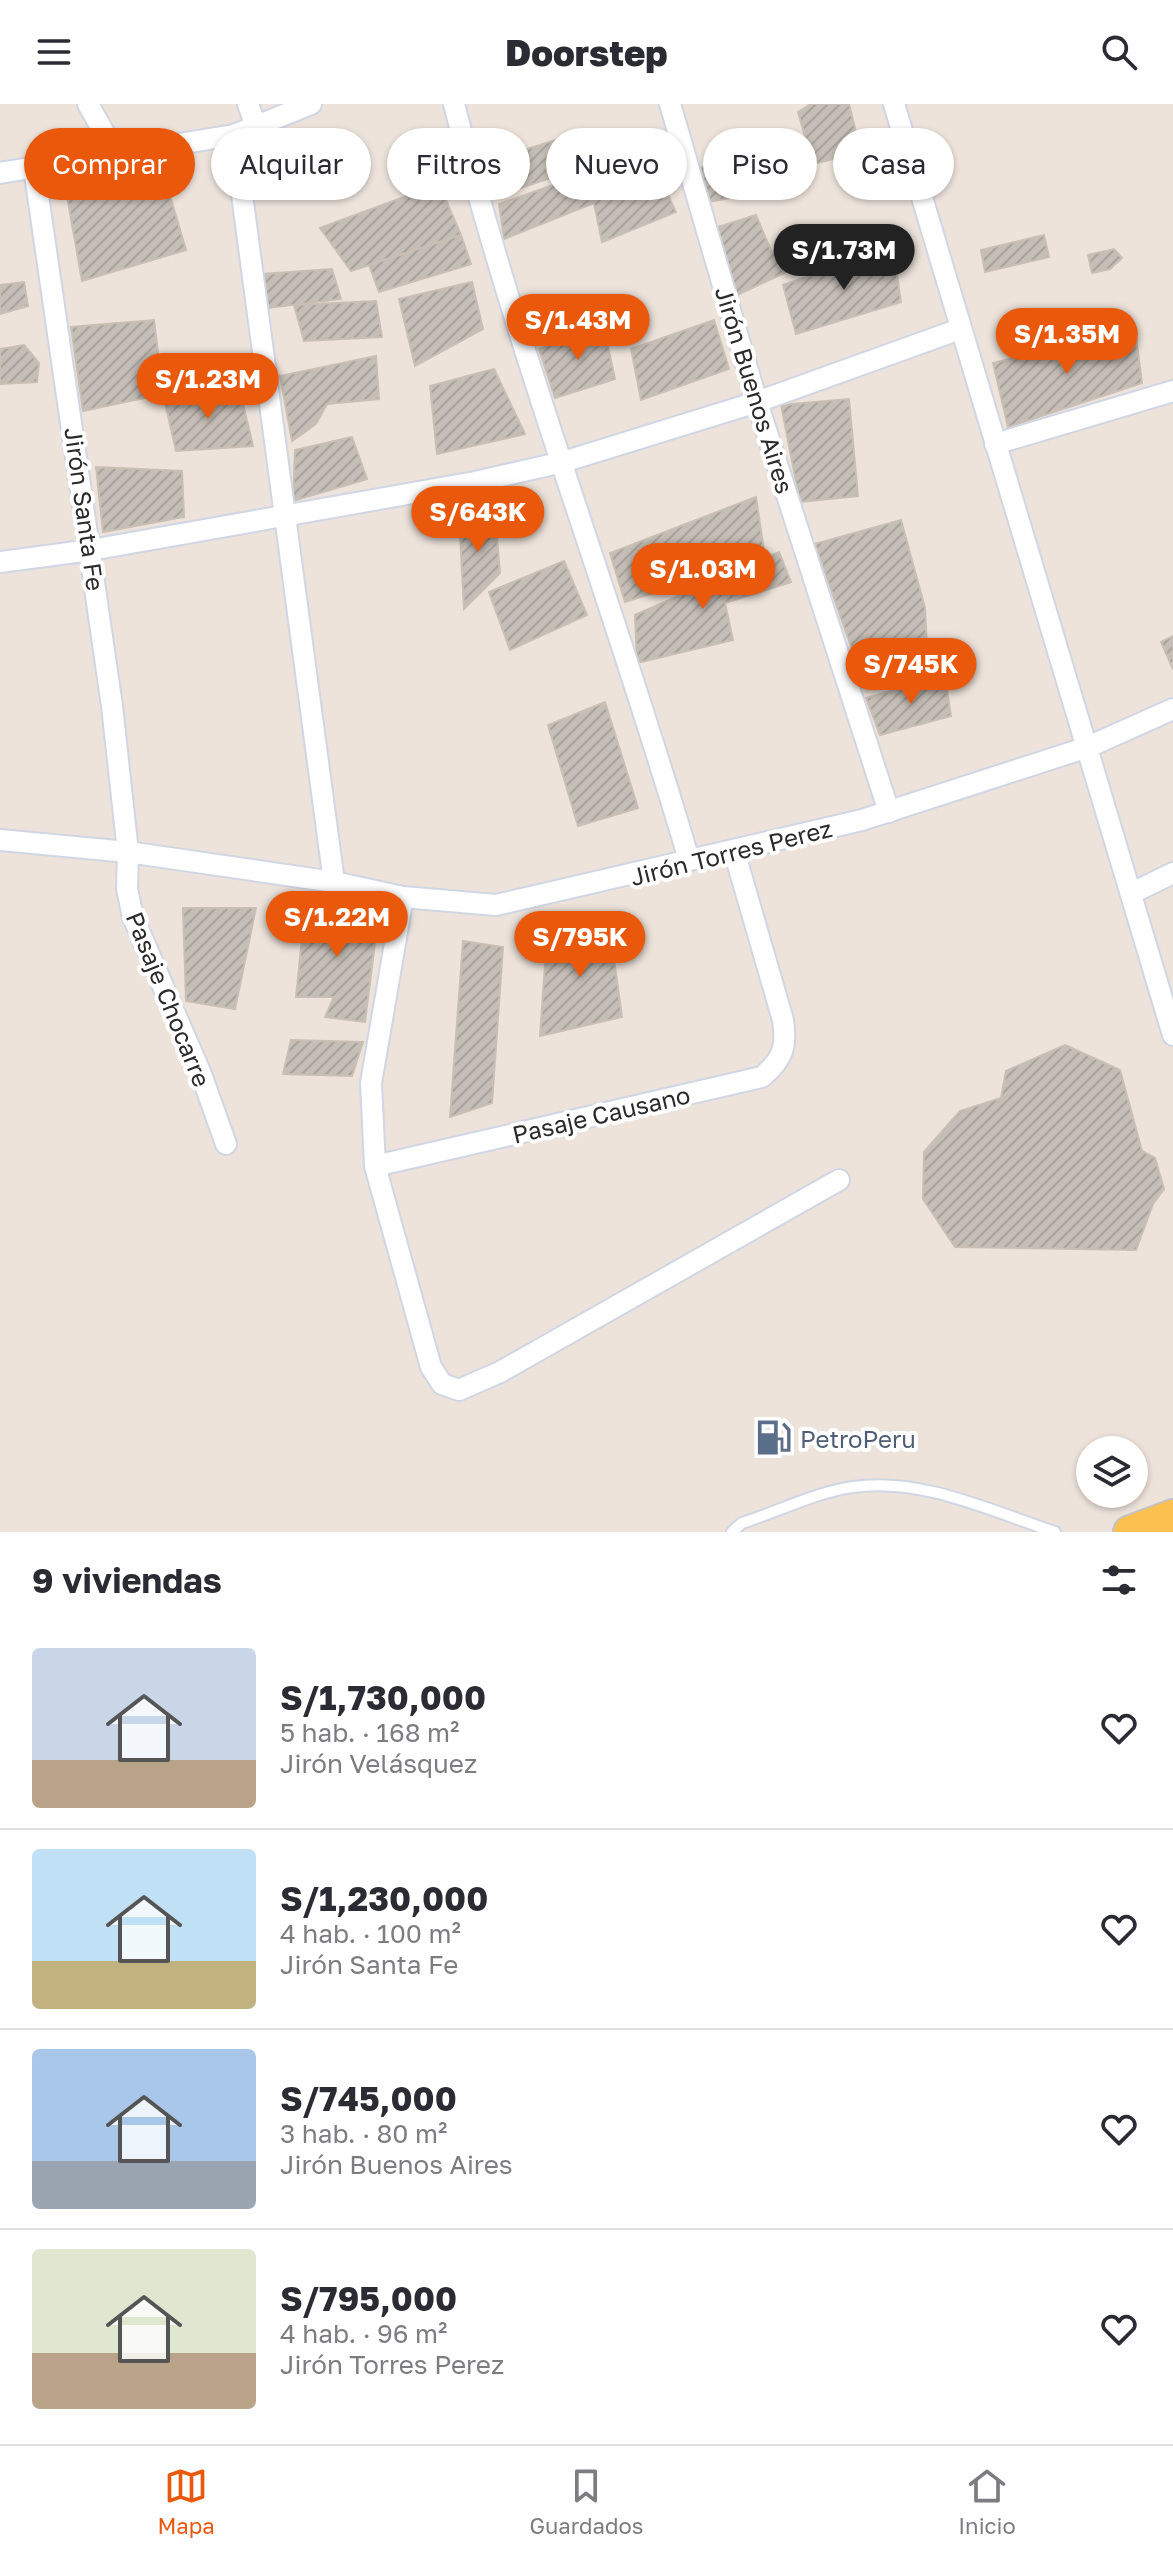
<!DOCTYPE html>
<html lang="es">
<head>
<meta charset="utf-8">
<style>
  :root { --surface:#fff; --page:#f2f2f3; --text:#2b2b33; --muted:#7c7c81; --line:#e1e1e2; --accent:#ea580c }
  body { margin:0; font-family:"Golos Text",sans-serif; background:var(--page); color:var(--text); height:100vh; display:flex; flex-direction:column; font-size:30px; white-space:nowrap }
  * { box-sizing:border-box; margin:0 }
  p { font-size:26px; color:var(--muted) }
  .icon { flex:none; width:44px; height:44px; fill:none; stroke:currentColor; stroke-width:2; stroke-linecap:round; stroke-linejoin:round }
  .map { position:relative; height:1428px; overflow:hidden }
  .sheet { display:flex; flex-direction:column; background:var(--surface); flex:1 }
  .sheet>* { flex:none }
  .top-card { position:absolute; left:24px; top:24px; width:1126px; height:72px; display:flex; gap:16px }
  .controls { position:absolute; left:1076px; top:1332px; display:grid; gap:16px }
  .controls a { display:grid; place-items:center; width:72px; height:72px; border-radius:50%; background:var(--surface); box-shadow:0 2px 6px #0004; font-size:40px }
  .price { position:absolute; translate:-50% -68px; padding:0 18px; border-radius:28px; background:var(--accent); color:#fff; font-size:26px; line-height:52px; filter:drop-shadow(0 2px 4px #0008) }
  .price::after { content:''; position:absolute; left:50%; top:48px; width:24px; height:18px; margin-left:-12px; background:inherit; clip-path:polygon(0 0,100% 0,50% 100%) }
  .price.active { background:#222; color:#fff }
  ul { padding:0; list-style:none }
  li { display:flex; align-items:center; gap:24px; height:200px; padding:0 32px }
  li+li { border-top:2px solid var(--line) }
  li span { display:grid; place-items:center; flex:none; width:224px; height:160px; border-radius:8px; color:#555 }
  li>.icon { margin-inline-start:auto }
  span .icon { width:96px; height:96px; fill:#fffc; stroke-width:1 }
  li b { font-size:34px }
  h2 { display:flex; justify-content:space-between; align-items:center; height:96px; padding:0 32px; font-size:34px }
  .chip { padding:0 28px; border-radius:36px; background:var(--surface); box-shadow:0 2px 6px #0004; font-size:28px; line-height:72px }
  .chip.active { background:var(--accent); color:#fff }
  header { display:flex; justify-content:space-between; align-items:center; height:104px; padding:0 32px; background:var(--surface); font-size:36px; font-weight:800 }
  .tabs { display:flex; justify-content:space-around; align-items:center; height:112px; border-top:2px solid var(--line); background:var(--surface); font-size:22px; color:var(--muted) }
  .tabs a { display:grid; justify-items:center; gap:4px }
  .tabs .active { color:var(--accent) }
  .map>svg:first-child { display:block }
  .building { fill:url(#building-hatch); stroke:#c9bfb4; stroke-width:2 }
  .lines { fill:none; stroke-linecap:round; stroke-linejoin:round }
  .service-casing { stroke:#d0d6e4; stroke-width:14 }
  .minor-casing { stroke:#d0d6e4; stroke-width:24 }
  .primary-casing { stroke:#c3c3c3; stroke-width:36 }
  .service { stroke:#fff; stroke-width:10 }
  .minor { stroke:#fff; stroke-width:20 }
  .primary { stroke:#fcc051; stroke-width:32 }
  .labels { text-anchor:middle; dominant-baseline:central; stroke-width:8; stroke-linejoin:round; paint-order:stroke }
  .street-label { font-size:24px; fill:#2a2a2a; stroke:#fff }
  .service-label { font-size:24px; fill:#4e5e75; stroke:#fff; text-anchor:start }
</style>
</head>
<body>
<header><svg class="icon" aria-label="menu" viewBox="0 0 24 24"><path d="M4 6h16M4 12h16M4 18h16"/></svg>Doorstep<svg class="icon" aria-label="search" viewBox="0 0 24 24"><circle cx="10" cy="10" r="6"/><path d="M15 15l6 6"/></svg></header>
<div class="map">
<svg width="1173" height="1428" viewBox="0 0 1173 1428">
  <defs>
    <pattern id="building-hatch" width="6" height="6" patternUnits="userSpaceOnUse" patternTransform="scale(2)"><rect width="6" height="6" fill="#c5beb6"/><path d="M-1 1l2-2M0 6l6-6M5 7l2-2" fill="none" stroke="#a9a39d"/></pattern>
  </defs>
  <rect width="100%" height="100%" fill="#ede3db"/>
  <!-- building -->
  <g class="building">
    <polygon points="811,0 849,0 861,48 813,60 798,8"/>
    <polygon points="562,34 577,65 483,97 492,56"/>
    <polygon points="775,37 792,83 708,98 700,64"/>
    <polygon points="648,48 676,108 602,138 594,99 504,135 499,100"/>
    <polygon points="166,78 186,146 82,177 67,92"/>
    <polygon points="439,80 461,131 351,167 320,124"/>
    <polygon points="756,111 772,149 809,130 808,158 737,191 715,124"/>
    <polygon points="461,131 471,160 379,188 369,161"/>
    <polygon points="1044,131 1049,153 985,168 981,146"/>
    <polygon points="893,144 901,198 796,230 783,181"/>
    <polygon points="1114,145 1122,154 1110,165 1092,169 1088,151"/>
    <polygon points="332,165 341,195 268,204 263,170"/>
    <polygon points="24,178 28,202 0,210 0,181"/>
    <polygon points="472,178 483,225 415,262 399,195"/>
    <polygon points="376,197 382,233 304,237 294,201"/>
    <polygon points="154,216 163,290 83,307 71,223"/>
    <polygon points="714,216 729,265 641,296 631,245"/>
    <polygon points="603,219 615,275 555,294 539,245"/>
    <polygon points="1135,224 1142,279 1008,323 993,259"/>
    <polygon points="24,241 39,259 37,278 0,280 0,245"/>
    <polygon points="376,252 379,295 327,300 316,320 292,337 280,272"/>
    <polygon points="494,265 525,330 437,350 430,282"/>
    <polygon points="240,287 253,342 176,347 163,290"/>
    <polygon points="849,295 858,392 800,398 781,301"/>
    <polygon points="352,333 367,375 293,397 295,346"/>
    <polygon points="96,363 182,367 184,413 103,428"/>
    <polygon points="756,393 765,454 625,498 610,449"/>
    <polygon points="495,410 500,469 464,505 459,412"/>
    <polygon points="901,416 925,504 927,544 860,568 815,440"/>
    <polygon points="779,448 791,478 725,499 733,536 637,559 635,511"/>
    <polygon points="564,457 587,511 510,546 489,488"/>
    <polygon points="1173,532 1173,565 1161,538"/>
    <polygon points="945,572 951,612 880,631 866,594"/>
    <polygon points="605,598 638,704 578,722 548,621"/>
    <polygon points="306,795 378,815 365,918 325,913 334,893 296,893"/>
    <polygon points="183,804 256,804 235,905 186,897"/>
    <polygon points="608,812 622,913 540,932 547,832"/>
    <polygon points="463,837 503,843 492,999 450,1013"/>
    <polygon points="291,936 363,938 352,972 283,970"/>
    <polygon points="1065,941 1120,966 1142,1047 1155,1054 1164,1085 1153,1100 1136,1146 955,1143 923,1095 924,1048 960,1007 1001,994 1006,967"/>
  </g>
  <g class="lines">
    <defs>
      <path id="service" d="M732 1428 742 1419C777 1408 816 1388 853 1383 921 1373 991 1407 1055 1428"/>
      <g id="minor">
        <polyline points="88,0 117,52"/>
        <polyline points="248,0 255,20"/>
        <path d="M454 0C519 256 615 503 689 756"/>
        <polyline points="670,0 757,298 889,708"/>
        <polyline points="894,0 1173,931"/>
        <polyline points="234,31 334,778"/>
        <polyline points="34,64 112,602 128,748 127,785 133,813 201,970 226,1040"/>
        <polyline points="0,69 234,31 311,0"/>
        <polyline points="995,340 1173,287"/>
        <polyline points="0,458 91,446 475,378 563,358 757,298 960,225"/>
        <polyline points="0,736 128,748 334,778 403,793 496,801 862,716 1088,643 1173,605"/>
        <polyline points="1132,789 1173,769"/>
        <polyline points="403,793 371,979 375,1062 431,1263 442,1280 459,1286 500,1268 839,1076"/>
        <path d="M375 1062 762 973C783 955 787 943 783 916L734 747"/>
      </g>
      <polyline id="primary" points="1130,1428 1173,1412"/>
    </defs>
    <!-- service casing -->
    <use href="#service" class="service-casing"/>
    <!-- minor casing -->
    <use href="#minor" class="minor-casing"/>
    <!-- primary casing -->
    <use href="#primary" class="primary-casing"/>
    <!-- service -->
    <use href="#service" class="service"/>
    <!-- minor -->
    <use href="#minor" class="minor"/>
    <!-- primary -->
    <use href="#primary" class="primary"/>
  </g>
  <!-- icons -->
  <defs>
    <symbol id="fuel-bare" viewBox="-9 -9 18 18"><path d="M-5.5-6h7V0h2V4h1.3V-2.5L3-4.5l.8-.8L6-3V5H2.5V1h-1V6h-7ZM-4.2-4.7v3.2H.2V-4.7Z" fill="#5c6f8a" stroke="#fff" stroke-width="2.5" paint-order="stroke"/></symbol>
  </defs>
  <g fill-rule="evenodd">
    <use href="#fuel-bare" x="748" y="1308" width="51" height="51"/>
  </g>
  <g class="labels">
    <!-- street labels -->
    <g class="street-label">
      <text transform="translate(755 286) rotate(73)">Jirón Buenos Aires</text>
      <text transform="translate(85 405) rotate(82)">Jirón Santa Fe</text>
      <text transform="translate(731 748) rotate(-14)">Jirón Torres Perez</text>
      <text transform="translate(169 895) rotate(68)">Pasaje Chocarre</text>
      <text transform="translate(601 1010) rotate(-13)">Pasaje Causano</text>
    </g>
    <!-- service labels -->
    <g class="service-label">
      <text x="800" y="1334">PetroPeru</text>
    </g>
  </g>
</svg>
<div class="controls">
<a><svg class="icon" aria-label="layers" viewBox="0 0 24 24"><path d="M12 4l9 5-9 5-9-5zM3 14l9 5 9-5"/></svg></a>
</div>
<b class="price active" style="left:844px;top:188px">S/1.73M</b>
<b class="price" style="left:578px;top:258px">S/1.43M</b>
<b class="price" style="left:1067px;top:272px">S/1.35M</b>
<b class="price" style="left:208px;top:317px">S/1.23M</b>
<b class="price" style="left:478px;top:450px">S/643K</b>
<b class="price" style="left:703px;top:507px">S/1.03M</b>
<b class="price" style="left:911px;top:602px">S/745K</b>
<b class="price" style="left:337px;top:855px">S/1.22M</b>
<b class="price" style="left:580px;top:875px">S/795K</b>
<div class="top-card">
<a class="chip active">Comprar</a>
<a class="chip">Alquilar</a>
<a class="chip">Filtros</a>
<a class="chip">Nuevo</a>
<a class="chip">Piso</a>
<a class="chip">Casa</a>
</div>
</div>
<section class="sheet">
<h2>9 viviendas<svg class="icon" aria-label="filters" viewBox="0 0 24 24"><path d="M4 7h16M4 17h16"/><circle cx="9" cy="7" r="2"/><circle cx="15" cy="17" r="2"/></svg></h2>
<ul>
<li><span style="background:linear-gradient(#c9d6e8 70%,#b9a48a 0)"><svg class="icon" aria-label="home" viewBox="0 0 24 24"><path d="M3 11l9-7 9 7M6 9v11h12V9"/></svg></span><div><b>S/1,730,000</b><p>5 hab. · 168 m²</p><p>Jirón Velásquez</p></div><svg class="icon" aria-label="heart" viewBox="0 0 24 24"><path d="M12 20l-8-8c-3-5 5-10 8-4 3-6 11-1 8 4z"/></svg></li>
<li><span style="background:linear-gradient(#bfe0f5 70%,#c2b280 0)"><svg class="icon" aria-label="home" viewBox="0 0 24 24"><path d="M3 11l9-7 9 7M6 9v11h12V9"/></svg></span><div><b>S/1,230,000</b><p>4 hab. · 100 m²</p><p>Jirón Santa Fe</p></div><svg class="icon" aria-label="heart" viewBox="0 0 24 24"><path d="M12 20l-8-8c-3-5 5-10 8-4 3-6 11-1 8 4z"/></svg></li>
<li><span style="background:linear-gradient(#a9c7e8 70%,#9aa5b1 0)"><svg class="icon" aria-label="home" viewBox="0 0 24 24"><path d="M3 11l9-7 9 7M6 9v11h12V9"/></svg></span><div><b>S/745,000</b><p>3 hab. · 80 m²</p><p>Jirón Buenos Aires</p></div><svg class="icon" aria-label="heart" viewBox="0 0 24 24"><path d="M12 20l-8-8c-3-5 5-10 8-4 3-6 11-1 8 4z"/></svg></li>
<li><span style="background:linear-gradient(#dfe7d0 65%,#b9a48a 0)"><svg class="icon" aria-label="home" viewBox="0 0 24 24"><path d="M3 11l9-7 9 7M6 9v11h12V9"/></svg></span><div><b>S/795,000</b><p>4 hab. · 96 m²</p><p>Jirón Torres Perez</p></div><svg class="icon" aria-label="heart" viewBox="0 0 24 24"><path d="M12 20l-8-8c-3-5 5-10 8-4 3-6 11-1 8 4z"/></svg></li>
</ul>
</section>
<nav class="tabs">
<a class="active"><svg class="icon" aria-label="map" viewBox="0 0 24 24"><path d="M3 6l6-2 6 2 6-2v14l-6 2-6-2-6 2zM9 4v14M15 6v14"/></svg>Mapa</a>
<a><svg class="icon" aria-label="saved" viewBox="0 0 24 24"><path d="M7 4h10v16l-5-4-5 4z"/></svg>Guardados</a>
<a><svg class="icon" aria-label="home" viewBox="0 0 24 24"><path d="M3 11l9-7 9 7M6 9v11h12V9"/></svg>Inicio</a>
</nav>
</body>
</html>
